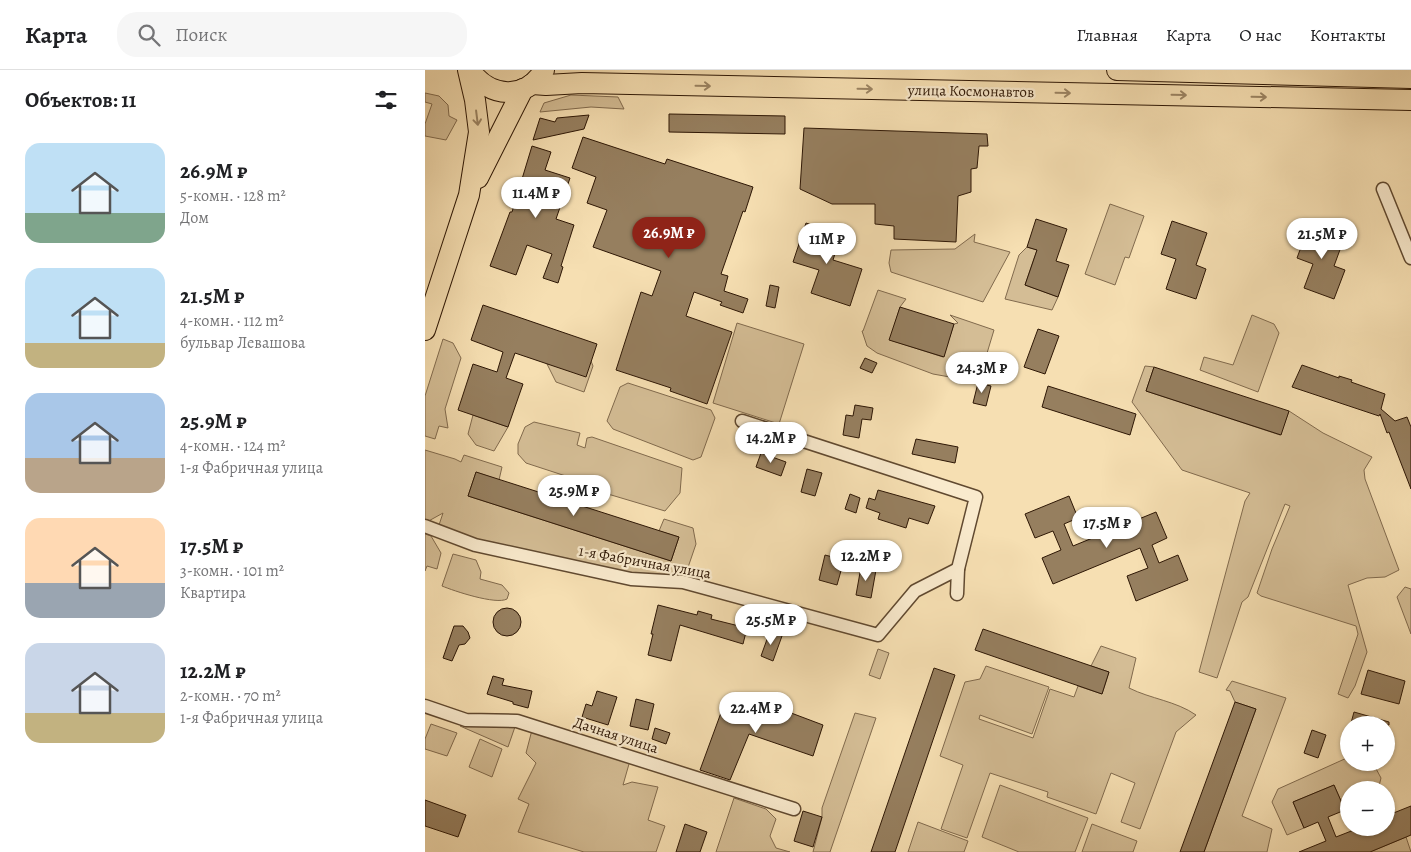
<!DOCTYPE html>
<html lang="ru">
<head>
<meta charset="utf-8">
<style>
  :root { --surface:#fff; --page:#f6f6f6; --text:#202124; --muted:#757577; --line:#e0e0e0; --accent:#8f2418 }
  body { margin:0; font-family:Alegreya,serif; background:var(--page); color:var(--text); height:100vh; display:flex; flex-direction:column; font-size:19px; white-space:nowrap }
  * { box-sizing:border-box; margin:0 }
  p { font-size:16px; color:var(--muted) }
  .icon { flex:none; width:28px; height:28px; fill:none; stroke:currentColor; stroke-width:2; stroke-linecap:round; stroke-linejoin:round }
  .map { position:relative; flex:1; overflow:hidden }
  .details { display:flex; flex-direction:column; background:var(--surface); width:425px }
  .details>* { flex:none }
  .controls { position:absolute; left:915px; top:646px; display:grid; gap:10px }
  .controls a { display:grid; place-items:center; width:55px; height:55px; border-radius:50%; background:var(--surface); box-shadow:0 1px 4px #0004; font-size:25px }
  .price { position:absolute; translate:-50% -42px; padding:0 11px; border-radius:18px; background:#fff; color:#222; font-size:16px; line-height:32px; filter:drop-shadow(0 1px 2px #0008) }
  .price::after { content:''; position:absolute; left:50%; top:30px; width:15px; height:11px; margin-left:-8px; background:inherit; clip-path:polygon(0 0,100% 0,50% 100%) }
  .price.selected { background:var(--accent); color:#fff }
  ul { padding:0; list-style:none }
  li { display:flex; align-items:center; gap:15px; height:125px; padding:0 25px }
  li span { display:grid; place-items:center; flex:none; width:140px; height:100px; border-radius:15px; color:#555 }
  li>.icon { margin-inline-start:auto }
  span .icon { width:60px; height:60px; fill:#fffc; stroke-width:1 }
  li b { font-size:21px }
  h2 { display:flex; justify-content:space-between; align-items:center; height:60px; padding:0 25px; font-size:21px }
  header { display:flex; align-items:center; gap:30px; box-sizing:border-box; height:70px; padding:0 25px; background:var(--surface); border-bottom:1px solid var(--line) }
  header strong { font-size:24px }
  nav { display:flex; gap:28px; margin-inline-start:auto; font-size:18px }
  .search { width:350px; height:45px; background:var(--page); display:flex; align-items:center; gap:12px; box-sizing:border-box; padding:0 18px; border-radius:20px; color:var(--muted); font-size:19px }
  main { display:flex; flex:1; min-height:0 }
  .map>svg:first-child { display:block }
  .green { fill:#d4bd95; stroke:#816a4d }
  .building { fill:#967f5f; stroke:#2e1705 }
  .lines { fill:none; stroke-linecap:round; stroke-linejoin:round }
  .street-casing { stroke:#604930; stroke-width:15 }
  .primary-casing { stroke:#2e1705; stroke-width:22 }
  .street { stroke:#f9eacd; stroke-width:12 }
  .primary { stroke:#f6dfb2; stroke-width:20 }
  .oneway { stroke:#9c8564 }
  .labels { text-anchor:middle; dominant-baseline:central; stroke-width:4.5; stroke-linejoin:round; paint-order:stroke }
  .street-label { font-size:15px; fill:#2e1705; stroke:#f9eacd }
</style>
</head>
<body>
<header>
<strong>Карта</strong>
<div class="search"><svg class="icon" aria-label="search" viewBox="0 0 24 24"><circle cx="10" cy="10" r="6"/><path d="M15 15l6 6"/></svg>Поиск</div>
<nav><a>Главная</a><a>Карта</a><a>О нас</a><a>Контакты</a></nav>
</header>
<main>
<section class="details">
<h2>Объектов: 11<svg class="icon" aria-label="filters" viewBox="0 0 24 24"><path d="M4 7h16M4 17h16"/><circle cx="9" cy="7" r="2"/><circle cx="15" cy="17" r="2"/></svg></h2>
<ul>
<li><span style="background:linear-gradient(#bfe0f5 70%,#7fa58c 0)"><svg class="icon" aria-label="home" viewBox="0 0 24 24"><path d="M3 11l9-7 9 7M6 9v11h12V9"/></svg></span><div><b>26.9M ₽</b><p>5-комн. · 128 m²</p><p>Дом</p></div></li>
<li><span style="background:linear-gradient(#bfe0f5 75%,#c2b280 0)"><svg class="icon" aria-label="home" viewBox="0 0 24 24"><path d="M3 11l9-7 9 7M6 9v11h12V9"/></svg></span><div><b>21.5M ₽</b><p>4-комн. · 112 m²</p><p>бульвар Левашова</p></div></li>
<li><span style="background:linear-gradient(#a9c7e8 65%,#b9a48a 0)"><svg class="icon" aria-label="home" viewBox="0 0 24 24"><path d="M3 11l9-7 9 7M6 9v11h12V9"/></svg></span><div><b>25.9M ₽</b><p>4-комн. · 124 m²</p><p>1-я Фабричная улица</p></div></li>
<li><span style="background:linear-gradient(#ffd9b3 65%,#9aa5b1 0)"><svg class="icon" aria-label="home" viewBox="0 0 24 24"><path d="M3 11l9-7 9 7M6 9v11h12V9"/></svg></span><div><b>17.5M ₽</b><p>3-комн. · 101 m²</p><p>Квартира</p></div></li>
<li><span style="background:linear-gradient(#c9d6e8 70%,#c2b280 0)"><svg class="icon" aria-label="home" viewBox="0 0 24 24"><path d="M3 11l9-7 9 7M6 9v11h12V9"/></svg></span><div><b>12.2M ₽</b><p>2-комн. · 70 m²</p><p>1-я Фабричная улица</p></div></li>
</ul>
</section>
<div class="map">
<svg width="986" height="782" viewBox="0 0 986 782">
  <rect width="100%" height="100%" fill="#f6dfb2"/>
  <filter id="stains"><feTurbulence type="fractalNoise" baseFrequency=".004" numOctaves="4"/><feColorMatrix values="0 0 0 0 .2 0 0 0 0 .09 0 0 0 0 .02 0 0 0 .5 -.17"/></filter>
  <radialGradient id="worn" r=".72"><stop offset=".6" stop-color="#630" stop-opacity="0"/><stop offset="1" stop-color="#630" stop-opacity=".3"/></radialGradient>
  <!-- green -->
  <g class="green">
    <polygon points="0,23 14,26 23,35 24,46 32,50 21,70 0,66 0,54 7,34 0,32"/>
    <polygon points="146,25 193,27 199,39 166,37 115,42 119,33"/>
    <polygon points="685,134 719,146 704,188 700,187 690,215 660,204"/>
    <polygon points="550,164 549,172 585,182 558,232 466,202 464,193 466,180 530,179"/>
    <polygon points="602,177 612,180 600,215 633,227 627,240 580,229 594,185"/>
    <polygon points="453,220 481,229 475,237 465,270 518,287 529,254 533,253 525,245 569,260 556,303 536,309 508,304 452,283 442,276 437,261 438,261"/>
    <polygon points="827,245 849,254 854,263 833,322 775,300 779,287 808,295"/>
    <polygon points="312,253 379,274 354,354 288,333"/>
    <polygon points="18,269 28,273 36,288 20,339 23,358 14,356 10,369 0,366 0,326"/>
    <polygon points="166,291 168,296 159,322 131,312 122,294"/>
    <polygon points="720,296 729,297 721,321 855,365 864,341 898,363 947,387 939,400 940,409 974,500 960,507 942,508 923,515 942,582 930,616 923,628 913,624 933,564 931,556 836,526 832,523 847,479 865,436 860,434 823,527 817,532 792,608 774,602 820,431 825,423 757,400 707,332"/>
    <polygon points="203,313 286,340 290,348 276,387 268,390 188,359 182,351 195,317"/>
    <polygon points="48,345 83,357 69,381 51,375 43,364"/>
    <polygon points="109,352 155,363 152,375 160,378 162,368 167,367 257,398 255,423 240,441 156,416 156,411 101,393 93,384 93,374 100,357"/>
    <polygon points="0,380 30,389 36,392 39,385 77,397 74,410 51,402 43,426 246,491 254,467 234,461 239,449 268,458 271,474 258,512 206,509 12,461 18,443 0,453"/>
    <polygon points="0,464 6,466 16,483 12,499 2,496 0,501"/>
    <path d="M28 484 51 490 56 502 55 509 77 515 84 523 82 529C71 535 29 521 17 516Z"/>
    <polygon points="980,517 986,519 986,564 972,527"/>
    <path d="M676 576 711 588 704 618C726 629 751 631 771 645L751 662 715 759 696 752 710 713 686 703 671 744 622 727 623 722 565 703 542 768 516 759 538 695 515 686 540 612 555 609 561 596 624 617 607 664 555 645 554 649 608 668 625 619 649 627 653 616 677 624 684 602 666 596Z"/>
    <polygon points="453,579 464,583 455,609 444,605"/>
    <polygon points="807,611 861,628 817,746 847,759 842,782 779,782 831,639 810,632 805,621 801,620"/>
    <polygon points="430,643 451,648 405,782 388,782 397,747 397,738"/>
    <polygon points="41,650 92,651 83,677 35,656"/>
    <polygon points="6,654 32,663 22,686 0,679 0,669"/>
    <polygon points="107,660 206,687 198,715 207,712 233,717 223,750 240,756 231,782 159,782 93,762 104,734 93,729 111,693 101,683"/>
    <polygon points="55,669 77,679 67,707 44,697"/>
    <polygon points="924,687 924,692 948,693 956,708 953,720 924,720 924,738 920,740 909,715 868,732 879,758 862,765 847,732 853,719"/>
    <polygon points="575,715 663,748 650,782 594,782 557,767"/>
    <polygon points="309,728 341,739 351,749 345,766 351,778 365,782 291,782"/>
    <polygon points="493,752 543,771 539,782 483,782"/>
    <polygon points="667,754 712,771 708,782 657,782"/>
    <polygon points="981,767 986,782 945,782"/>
  </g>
  <!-- building -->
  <g class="building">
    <polygon points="244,44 360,46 360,64 244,62"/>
    <polygon points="164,45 159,59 108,70 115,48 130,52 132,48"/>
    <polygon points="379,58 562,64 563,76 554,76 552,98 546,99 546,122 533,126 531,172 469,169 469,156 450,154 450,134 407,134 375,119"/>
    <polygon points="158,67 240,94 242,89 328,117 320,142 318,141 296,204 303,206 299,221 323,229 318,243 295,235 297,232 269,222 261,246 307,262 282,334 245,321 246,318 191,300 216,222 227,226 236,201 168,177 182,140 162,133 171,107 147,98"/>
    <polygon points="107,76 126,82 120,100 145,108 131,149 149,155 136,196 138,197 133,213 118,208 127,184 102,175 91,205 65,196 85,142 87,142"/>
    <polygon points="611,149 642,159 631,191 644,195 633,227 600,215 612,180 602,177"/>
    <polygon points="747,151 782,163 771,195 781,199 771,229 741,219 751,189 736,184"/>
    <polygon points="381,153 416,165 408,190 437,199 425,236 386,223 394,200 368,192"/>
    <polygon points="885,153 920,166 909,196 920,200 909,229 879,218 888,194 872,188"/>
    <polygon points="345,215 354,217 350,238 341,236"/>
    <polygon points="58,235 172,274 161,307 90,283 81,308 98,314 83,357 33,340 48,294 72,302 78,282 46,270"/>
    <polygon points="475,237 529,254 519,287 464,270"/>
    <polygon points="613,259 634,266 620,304 599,297"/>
    <polygon points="440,288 452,293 447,303 435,298"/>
    <polygon points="877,295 914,308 914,306 927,310 926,312 960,324 956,339 970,351 982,347 986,357 986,419 964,362 962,363 955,344 954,346 867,317"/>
    <polygon points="729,297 864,341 856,365 721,321"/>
    <polygon points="553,313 566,316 561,336 548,333"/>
    <polygon points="623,316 711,344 705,365 617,337"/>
    <polygon points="430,335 448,338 446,350 437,349 434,368 418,365 421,345 428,346"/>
    <polygon points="491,369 533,377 530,393 487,384"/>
    <polygon points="336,383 361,392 356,406 331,397"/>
    <polygon points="382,399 397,403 390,426 376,422"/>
    <polygon points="51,402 254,467 246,491 43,426"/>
    <polygon points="453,420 510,436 503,454 484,448 481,458 453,449 455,443 441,438 444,428 450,430"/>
    <polygon points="425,424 435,428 431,443 420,439"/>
    <polygon points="644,426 653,448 639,454 648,476 731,442 742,468 727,475 734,493 753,485 763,510 711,531 702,506 723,498 715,478 628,514 617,488 636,480 628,461 610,468 600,444"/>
    <polygon points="400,485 419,490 412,515 394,510"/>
    <polygon points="436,497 451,500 446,528 431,525"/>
    <polygon points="233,535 272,545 273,541 287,545 286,549 322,558 318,574 255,555 246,591 223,585 228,564 226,564"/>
    <circle cx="82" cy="552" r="14"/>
    <polygon points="29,556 38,556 43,562 45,568 40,574 34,575 27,591 18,588"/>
    <polygon points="558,559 684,602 677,624 550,580"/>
    <polygon points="345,561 357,566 348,591 336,586"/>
    <polygon points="509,598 530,605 470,782 446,782"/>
    <polygon points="943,600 980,611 974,634 936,624"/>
    <polygon points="68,606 79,609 77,615 107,621 103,638 88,634 88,632 62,624"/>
    <polygon points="172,621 192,627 183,655 157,647 161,634 167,636"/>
    <polygon points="211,629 229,634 223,660 205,656"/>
    <polygon points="329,629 398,655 388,686 324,664 305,710 275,700 297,640"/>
    <polygon points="810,632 831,639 779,782 755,782"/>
    <polygon points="929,642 964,652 964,655 934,655 926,653"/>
    <polygon points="230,658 245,663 241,674 227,669"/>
    <polygon points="887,660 901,665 893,688 879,683"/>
    <polygon points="909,715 920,740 903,747 911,767 934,758 961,758 961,746 986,736 986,765 945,782 874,782 901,771 893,752 879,758 868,732"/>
    <polygon points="0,730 41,745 33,767 0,756"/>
    <polygon points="378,741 397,747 388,777 369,771"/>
    <polygon points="260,754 282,762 275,782 251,782"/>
  </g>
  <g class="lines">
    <defs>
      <g id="street">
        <polyline points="958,119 986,188"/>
        <polyline points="317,351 551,427 533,499"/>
        <polyline points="0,456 50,475 206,509 258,512 453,565 490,521 533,499 532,524"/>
        <polyline points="0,636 41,650 92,651 369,739"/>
      </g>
      <g id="primary">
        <path d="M45 0C64 28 101 31 119 0"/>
        <polyline points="692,0 986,8"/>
        <polyline points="107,14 121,15 157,13 986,30"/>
        <polyline points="53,108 98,19"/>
        <polyline points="0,260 44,125 54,62 50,30 43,0"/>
      </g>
    </defs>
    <!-- street casing -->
    <use href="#street" class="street-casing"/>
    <!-- primary casing -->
    <use href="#primary" class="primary-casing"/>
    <!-- street -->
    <use href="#street" class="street"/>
    <!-- primary -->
    <use href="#primary" class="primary"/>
  </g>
  <!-- one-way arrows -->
  <defs><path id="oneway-shaft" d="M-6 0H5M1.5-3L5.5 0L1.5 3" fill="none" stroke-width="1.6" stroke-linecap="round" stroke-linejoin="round" transform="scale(1.25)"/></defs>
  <g class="oneway">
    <use href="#oneway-shaft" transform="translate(278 16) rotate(1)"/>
    <use href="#oneway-shaft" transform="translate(440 19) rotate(1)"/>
    <use href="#oneway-shaft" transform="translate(638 23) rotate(1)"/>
    <use href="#oneway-shaft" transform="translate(754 25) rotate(1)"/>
    <use href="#oneway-shaft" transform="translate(834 27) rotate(1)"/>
    <use href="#oneway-shaft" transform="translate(52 48) rotate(83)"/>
  </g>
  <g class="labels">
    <!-- street labels -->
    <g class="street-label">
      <text transform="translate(546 21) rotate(1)">улица Космонавтов</text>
      <text transform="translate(220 492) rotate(10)">1-я Фабричная улица</text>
      <text transform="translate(191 665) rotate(18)">Дачная улица</text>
    </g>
  </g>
  <rect width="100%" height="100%" filter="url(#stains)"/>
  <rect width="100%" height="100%" fill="url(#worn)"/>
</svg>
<div class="controls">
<a>+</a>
<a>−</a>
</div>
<b class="price" style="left:111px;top:149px">11.4M ₽</b>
<b class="price selected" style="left:244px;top:189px">26.9M ₽</b>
<b class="price" style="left:897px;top:190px">21.5M ₽</b>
<b class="price" style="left:402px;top:195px">11M ₽</b>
<b class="price" style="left:557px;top:324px">24.3M ₽</b>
<b class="price" style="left:346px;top:394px">14.2M ₽</b>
<b class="price" style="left:149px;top:447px">25.9M ₽</b>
<b class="price" style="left:682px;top:479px">17.5M ₽</b>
<b class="price" style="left:441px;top:512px">12.2M ₽</b>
<b class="price" style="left:346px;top:576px">25.5M ₽</b>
<b class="price" style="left:331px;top:664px">22.4M ₽</b>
</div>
</main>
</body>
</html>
